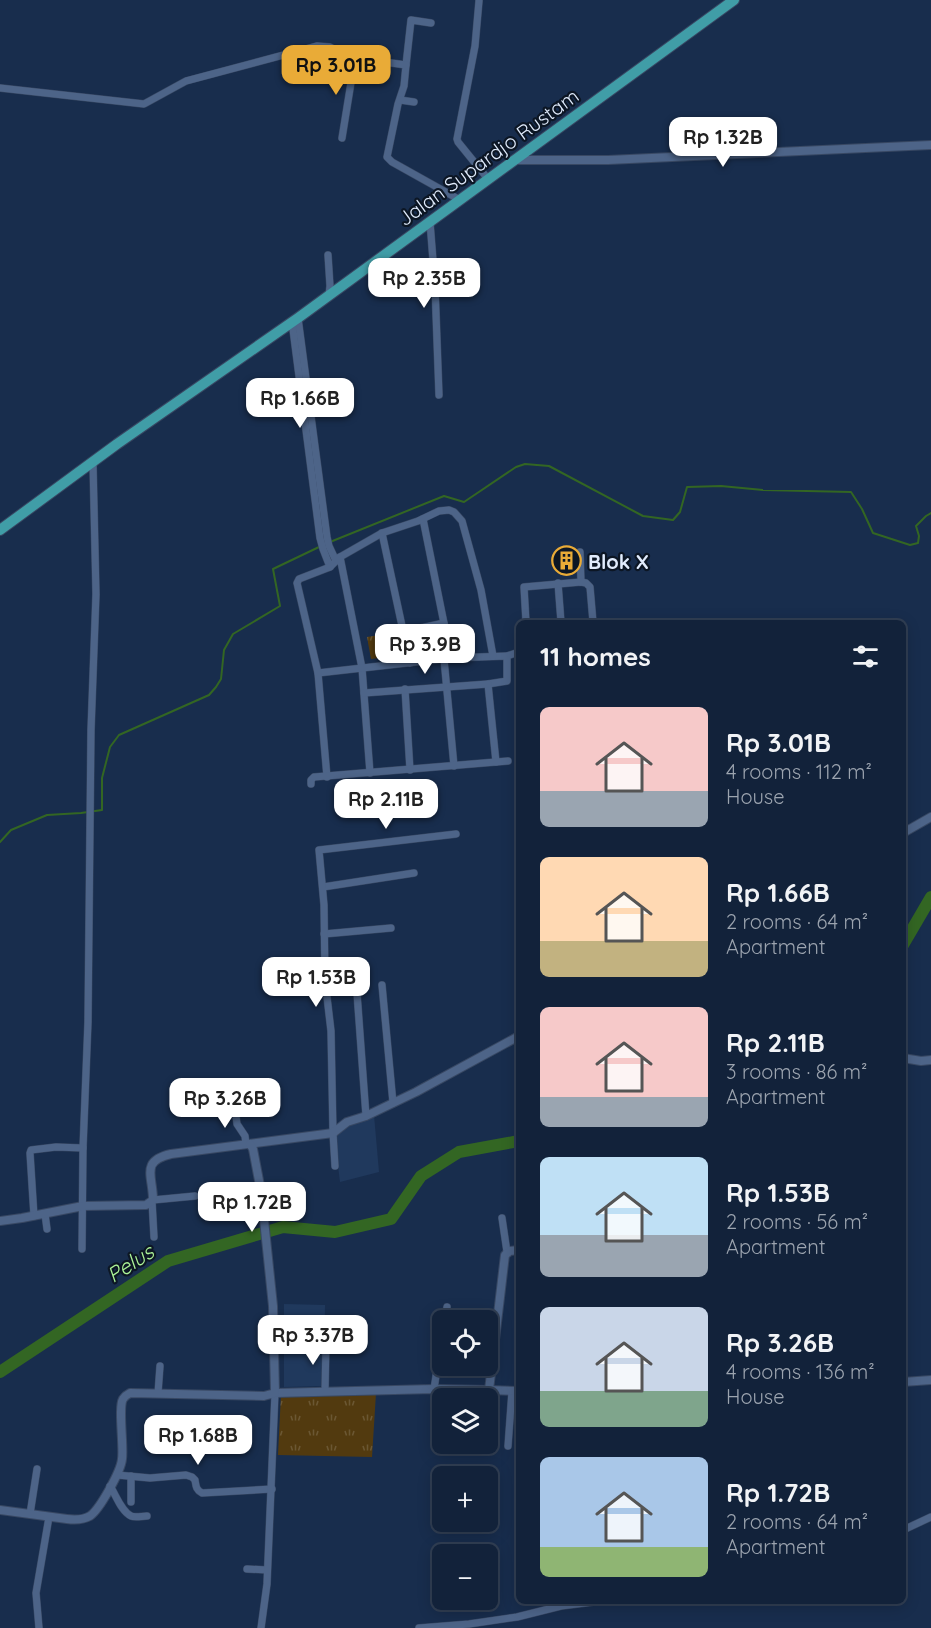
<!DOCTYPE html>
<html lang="en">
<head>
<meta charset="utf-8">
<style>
  :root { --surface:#12223a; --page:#1f2f45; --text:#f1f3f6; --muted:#9ca4af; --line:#313f54; --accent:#e9ab37 }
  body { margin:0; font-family:Quicksand,sans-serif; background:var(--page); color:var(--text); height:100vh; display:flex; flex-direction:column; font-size:22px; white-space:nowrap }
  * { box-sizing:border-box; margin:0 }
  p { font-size:20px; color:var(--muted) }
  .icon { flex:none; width:33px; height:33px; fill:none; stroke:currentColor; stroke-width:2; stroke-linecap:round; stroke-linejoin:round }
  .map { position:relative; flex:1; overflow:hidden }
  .drawer { position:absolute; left:516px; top:620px; width:390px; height:984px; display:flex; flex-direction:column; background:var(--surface); border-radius:9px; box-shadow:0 3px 15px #0003,0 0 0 2px var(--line) }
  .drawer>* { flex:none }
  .tools { position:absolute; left:432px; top:1310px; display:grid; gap:12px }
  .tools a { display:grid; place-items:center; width:66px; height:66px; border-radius:9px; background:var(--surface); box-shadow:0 3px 15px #0003,0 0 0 2px var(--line); font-size:30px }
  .price { position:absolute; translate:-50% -51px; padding:0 14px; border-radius:12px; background:#fff; color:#222; font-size:20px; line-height:39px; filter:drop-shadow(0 2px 3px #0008) }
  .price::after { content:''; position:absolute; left:50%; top:36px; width:18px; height:14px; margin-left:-9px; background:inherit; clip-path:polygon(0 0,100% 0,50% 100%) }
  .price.active { background:var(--accent); color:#111 }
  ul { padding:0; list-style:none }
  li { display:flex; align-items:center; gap:18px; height:150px; padding:0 24px }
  li span { display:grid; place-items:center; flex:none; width:168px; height:120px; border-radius:9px; color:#555 }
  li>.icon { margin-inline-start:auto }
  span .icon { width:72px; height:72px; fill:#fffc; stroke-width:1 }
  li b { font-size:26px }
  h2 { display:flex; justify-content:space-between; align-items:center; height:72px; padding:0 24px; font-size:26px }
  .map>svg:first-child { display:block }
  .built { fill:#20395d }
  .park { fill:url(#park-tufts) }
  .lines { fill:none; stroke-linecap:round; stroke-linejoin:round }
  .stream { stroke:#336623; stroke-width:2 }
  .river { stroke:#336623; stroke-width:12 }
  .minor-casing { stroke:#384863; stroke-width:8 }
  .tertiary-casing { stroke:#384863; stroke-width:10 }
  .trunk-casing { stroke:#384863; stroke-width:12 }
  .minor { stroke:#4d6488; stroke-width:7 }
  .tertiary { stroke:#4d6488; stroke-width:8 }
  .trunk { stroke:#409da7; stroke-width:10 }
  .labels { text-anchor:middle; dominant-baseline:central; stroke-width:4.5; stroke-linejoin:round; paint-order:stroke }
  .street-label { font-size:20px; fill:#e1ecfd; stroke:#0c1624 }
  .poi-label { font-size:20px; font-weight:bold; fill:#e1ecfd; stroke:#0c1624; text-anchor:start }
  .water-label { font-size:21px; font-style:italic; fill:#adf598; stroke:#0c1624 }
</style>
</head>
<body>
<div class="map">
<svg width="931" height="1628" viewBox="0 0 931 1628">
  <defs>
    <pattern id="park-tufts" width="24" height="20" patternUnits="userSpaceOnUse" patternTransform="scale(1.5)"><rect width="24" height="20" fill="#523a0f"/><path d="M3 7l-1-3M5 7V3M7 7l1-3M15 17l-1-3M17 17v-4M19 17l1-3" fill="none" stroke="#6b5733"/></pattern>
  </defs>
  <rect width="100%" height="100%" fill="#182d4d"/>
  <!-- built -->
  <g class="built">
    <polygon points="374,1115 379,1172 340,1182 334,1133"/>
    <polygon points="284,1304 325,1305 324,1386 284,1387"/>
  </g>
  <!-- park -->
  <g class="park">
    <polygon points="398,632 403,655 371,659 367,637"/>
    <polygon points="376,1393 372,1457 278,1455 281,1394"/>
  </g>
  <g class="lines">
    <!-- stream -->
    <g class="stream">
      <polyline points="330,542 444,496 464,502 516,467 525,464 549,466 643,516 673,520 680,512 687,487 721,486 763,490 851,492 862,509 873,533 910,545 918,543 919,536 916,526 926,516 931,513"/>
      <polyline points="0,842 11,830 47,815 81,813 102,810 102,778 110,747 119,735 209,695 216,687 221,679 224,650 233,634 280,606 273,569 319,547"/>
    </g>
    <!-- river -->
    <g class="river">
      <polyline points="903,945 931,897"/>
      <polyline points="0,1372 168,1261 283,1227 335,1232 391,1219 421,1176 459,1152 519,1141"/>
    </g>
    <defs>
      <g id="minor">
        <polyline points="479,1 475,46 457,139 458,142 488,179"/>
        <polyline points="406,65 411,20 431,23"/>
        <polyline points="0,88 144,104 186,81 317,46 330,47 348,57 406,65 404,86 398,104 387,157 392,162 460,200"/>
        <polyline points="400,100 414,102"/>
        <polyline points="342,138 355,58"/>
        <polyline points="430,222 435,286 439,395"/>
        <polyline points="328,255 330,286 329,295"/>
        <polyline points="298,318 327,537 329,546 336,561"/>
        <polyline points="292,322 320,538 323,549 330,567"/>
        <polyline points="423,519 451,658"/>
        <polyline points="382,533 410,663"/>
        <polyline points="580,552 581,582"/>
        <polyline points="340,557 362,668 370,773"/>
        <polyline points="558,583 561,622"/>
        <polyline points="526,622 524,587 581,582 586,583 590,587 593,622"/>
        <polyline points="403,632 444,623"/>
        <polyline points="507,656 519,652"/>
        <polyline points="444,659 454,766"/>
        <polyline points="318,673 451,658 507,656 507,681 488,684 496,762"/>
        <polyline points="405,689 410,770"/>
        <polyline points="364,693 488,684"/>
        <polyline points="327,777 318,673 297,583 299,579 330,567 340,557 382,533 418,521 439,511 449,510 454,512 462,521 481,590 493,656"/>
        <polyline points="311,784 311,780 314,777 508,761"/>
        <polyline points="323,887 414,873"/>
        <polyline points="324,934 391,928"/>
        <polyline points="382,985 393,1103"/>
        <polyline points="357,993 366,1116"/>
        <polyline points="235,1109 237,1124 245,1136 246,1144"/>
        <polyline points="335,1166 333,1133 331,1031 325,980 324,905 319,850 456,834"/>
        <polyline points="153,1200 195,1196"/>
        <polyline points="152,1201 154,1237"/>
        <polyline points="45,1214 47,1229"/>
        <polyline points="34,1216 30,1153 31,1150 56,1147 83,1148"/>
        <polyline points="502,1218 507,1252"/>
        <polyline points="82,1249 83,1148 88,1022 91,730 96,594 93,463"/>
        <polyline points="445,1320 447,1307"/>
        <polyline points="434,1389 442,1337"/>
        <polyline points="325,1391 326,1342"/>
        <polyline points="158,1393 160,1366"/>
        <polyline points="508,1446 512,1391"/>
        <path d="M117 1475 150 1478 186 1475 192 1477 195 1480C196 1486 196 1490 202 1493L272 1489"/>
        <polyline points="131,1476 131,1502"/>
        <path d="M110 1486C116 1495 121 1511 131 1516 135 1518 142 1516 147 1516"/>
        <polyline points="30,1514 37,1469"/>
        <polyline points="903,1530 931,1517"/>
        <polyline points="247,1569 267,1570"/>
        <polyline points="39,1628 36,1593 49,1517"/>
        <polyline points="261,1628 267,1584 275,1393"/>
        <polyline points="419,1628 469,1624 517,1617 561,1606 609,1600"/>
      </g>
      <g id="tertiary">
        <polyline points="514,160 608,160 931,145"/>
        <polyline points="903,833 931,817"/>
        <polyline points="903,1058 921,1061 931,1060"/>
        <path d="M0 1221 22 1218 83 1206 146 1205 153 1200C153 1176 140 1161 171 1154L333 1133 347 1122 366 1116 416 1092 519 1036"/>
        <polyline points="903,1382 931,1380"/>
        <polyline points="489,1390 519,1391"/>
        <polyline points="275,1393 434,1389 489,1390 505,1255 510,1251 519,1250"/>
        <path d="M0 1510 67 1519C75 1520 83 1520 90 1516 100 1509 121 1471 122 1459 124 1447 118 1407 123 1399 125 1396 128 1394 130 1393L264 1396 275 1393 273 1306 261 1191 253 1149 250 1144"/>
      </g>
      <polyline id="trunk" points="0,530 117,444 298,318 734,0"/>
    </defs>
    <!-- minor casing -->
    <use href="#minor" class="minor-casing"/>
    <!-- tertiary casing -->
    <use href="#tertiary" class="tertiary-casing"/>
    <!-- trunk casing -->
    <use href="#trunk" class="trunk-casing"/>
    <!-- minor -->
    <use href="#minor" class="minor"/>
    <!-- tertiary -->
    <use href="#tertiary" class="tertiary"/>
    <!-- trunk -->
    <use href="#trunk" class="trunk"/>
  </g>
  <!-- icons -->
  <defs>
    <symbol id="building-ring" viewBox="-11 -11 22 22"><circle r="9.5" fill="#0c1624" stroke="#e9ab37" stroke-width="1.5"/><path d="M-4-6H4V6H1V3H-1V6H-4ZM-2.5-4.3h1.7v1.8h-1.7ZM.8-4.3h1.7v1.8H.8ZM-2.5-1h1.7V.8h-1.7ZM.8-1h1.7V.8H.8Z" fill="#e9ab37"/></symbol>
  </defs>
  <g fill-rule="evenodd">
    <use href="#building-ring" x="550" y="544" width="33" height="33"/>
  </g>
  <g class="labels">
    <!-- street labels -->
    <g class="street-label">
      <text transform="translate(488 157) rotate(-36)">Jalan Supardjo Rustam</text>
    </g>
    <!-- poi labels -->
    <g class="poi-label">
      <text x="588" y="561">Blok X</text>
    </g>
    <!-- water labels -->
    <g class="water-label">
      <text transform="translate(130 1263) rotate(-33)">Pelus</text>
    </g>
  </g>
</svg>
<div class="tools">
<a><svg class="icon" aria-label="locate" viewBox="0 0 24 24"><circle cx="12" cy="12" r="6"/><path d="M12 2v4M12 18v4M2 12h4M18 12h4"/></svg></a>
<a><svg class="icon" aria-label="layers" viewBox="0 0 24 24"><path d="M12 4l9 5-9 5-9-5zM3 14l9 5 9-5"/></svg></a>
<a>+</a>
<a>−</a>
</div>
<b class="price active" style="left:336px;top:96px">Rp 3.01B</b>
<b class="price" style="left:723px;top:168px">Rp 1.32B</b>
<b class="price" style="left:424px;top:309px">Rp 2.35B</b>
<b class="price" style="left:300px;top:429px">Rp 1.66B</b>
<b class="price" style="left:425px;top:675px">Rp 3.9B</b>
<b class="price" style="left:386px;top:830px">Rp 2.11B</b>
<b class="price" style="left:316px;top:1008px">Rp 1.53B</b>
<b class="price" style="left:225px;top:1129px">Rp 3.26B</b>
<b class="price" style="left:252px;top:1233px">Rp 1.72B</b>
<b class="price" style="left:313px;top:1366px">Rp 3.37B</b>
<b class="price" style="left:198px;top:1466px">Rp 1.68B</b>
<section class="drawer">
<h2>11 homes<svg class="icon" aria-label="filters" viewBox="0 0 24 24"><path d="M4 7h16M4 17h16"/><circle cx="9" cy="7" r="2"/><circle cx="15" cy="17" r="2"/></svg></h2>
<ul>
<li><span style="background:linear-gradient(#f6c9c9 70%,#9aa5b1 0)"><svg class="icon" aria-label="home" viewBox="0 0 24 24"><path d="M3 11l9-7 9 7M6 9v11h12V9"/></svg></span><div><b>Rp 3.01B</b><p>4 rooms · 112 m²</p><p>House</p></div></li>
<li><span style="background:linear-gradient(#ffd9b3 70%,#c2b280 0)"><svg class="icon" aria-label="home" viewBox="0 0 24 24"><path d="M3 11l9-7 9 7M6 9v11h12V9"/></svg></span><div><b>Rp 1.66B</b><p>2 rooms · 64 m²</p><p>Apartment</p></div></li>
<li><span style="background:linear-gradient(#f6c9c9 75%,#9aa5b1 0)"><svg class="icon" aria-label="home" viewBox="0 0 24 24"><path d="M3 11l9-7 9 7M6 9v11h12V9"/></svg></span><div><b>Rp 2.11B</b><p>3 rooms · 86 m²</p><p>Apartment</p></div></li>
<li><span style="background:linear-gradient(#bfe0f5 65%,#9aa5b1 0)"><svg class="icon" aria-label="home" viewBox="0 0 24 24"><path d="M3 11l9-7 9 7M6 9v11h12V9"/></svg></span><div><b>Rp 1.53B</b><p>2 rooms · 56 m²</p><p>Apartment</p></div></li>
<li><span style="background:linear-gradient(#c9d6e8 70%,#7fa58c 0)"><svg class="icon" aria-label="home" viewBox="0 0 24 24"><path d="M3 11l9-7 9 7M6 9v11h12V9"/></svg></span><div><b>Rp 3.26B</b><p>4 rooms · 136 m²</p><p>House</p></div></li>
<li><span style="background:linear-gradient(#a9c7e8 75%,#8fb573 0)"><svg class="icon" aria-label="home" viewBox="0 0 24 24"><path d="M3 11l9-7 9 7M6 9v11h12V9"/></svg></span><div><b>Rp 1.72B</b><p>2 rooms · 64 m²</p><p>Apartment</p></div></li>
</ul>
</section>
</div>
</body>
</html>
